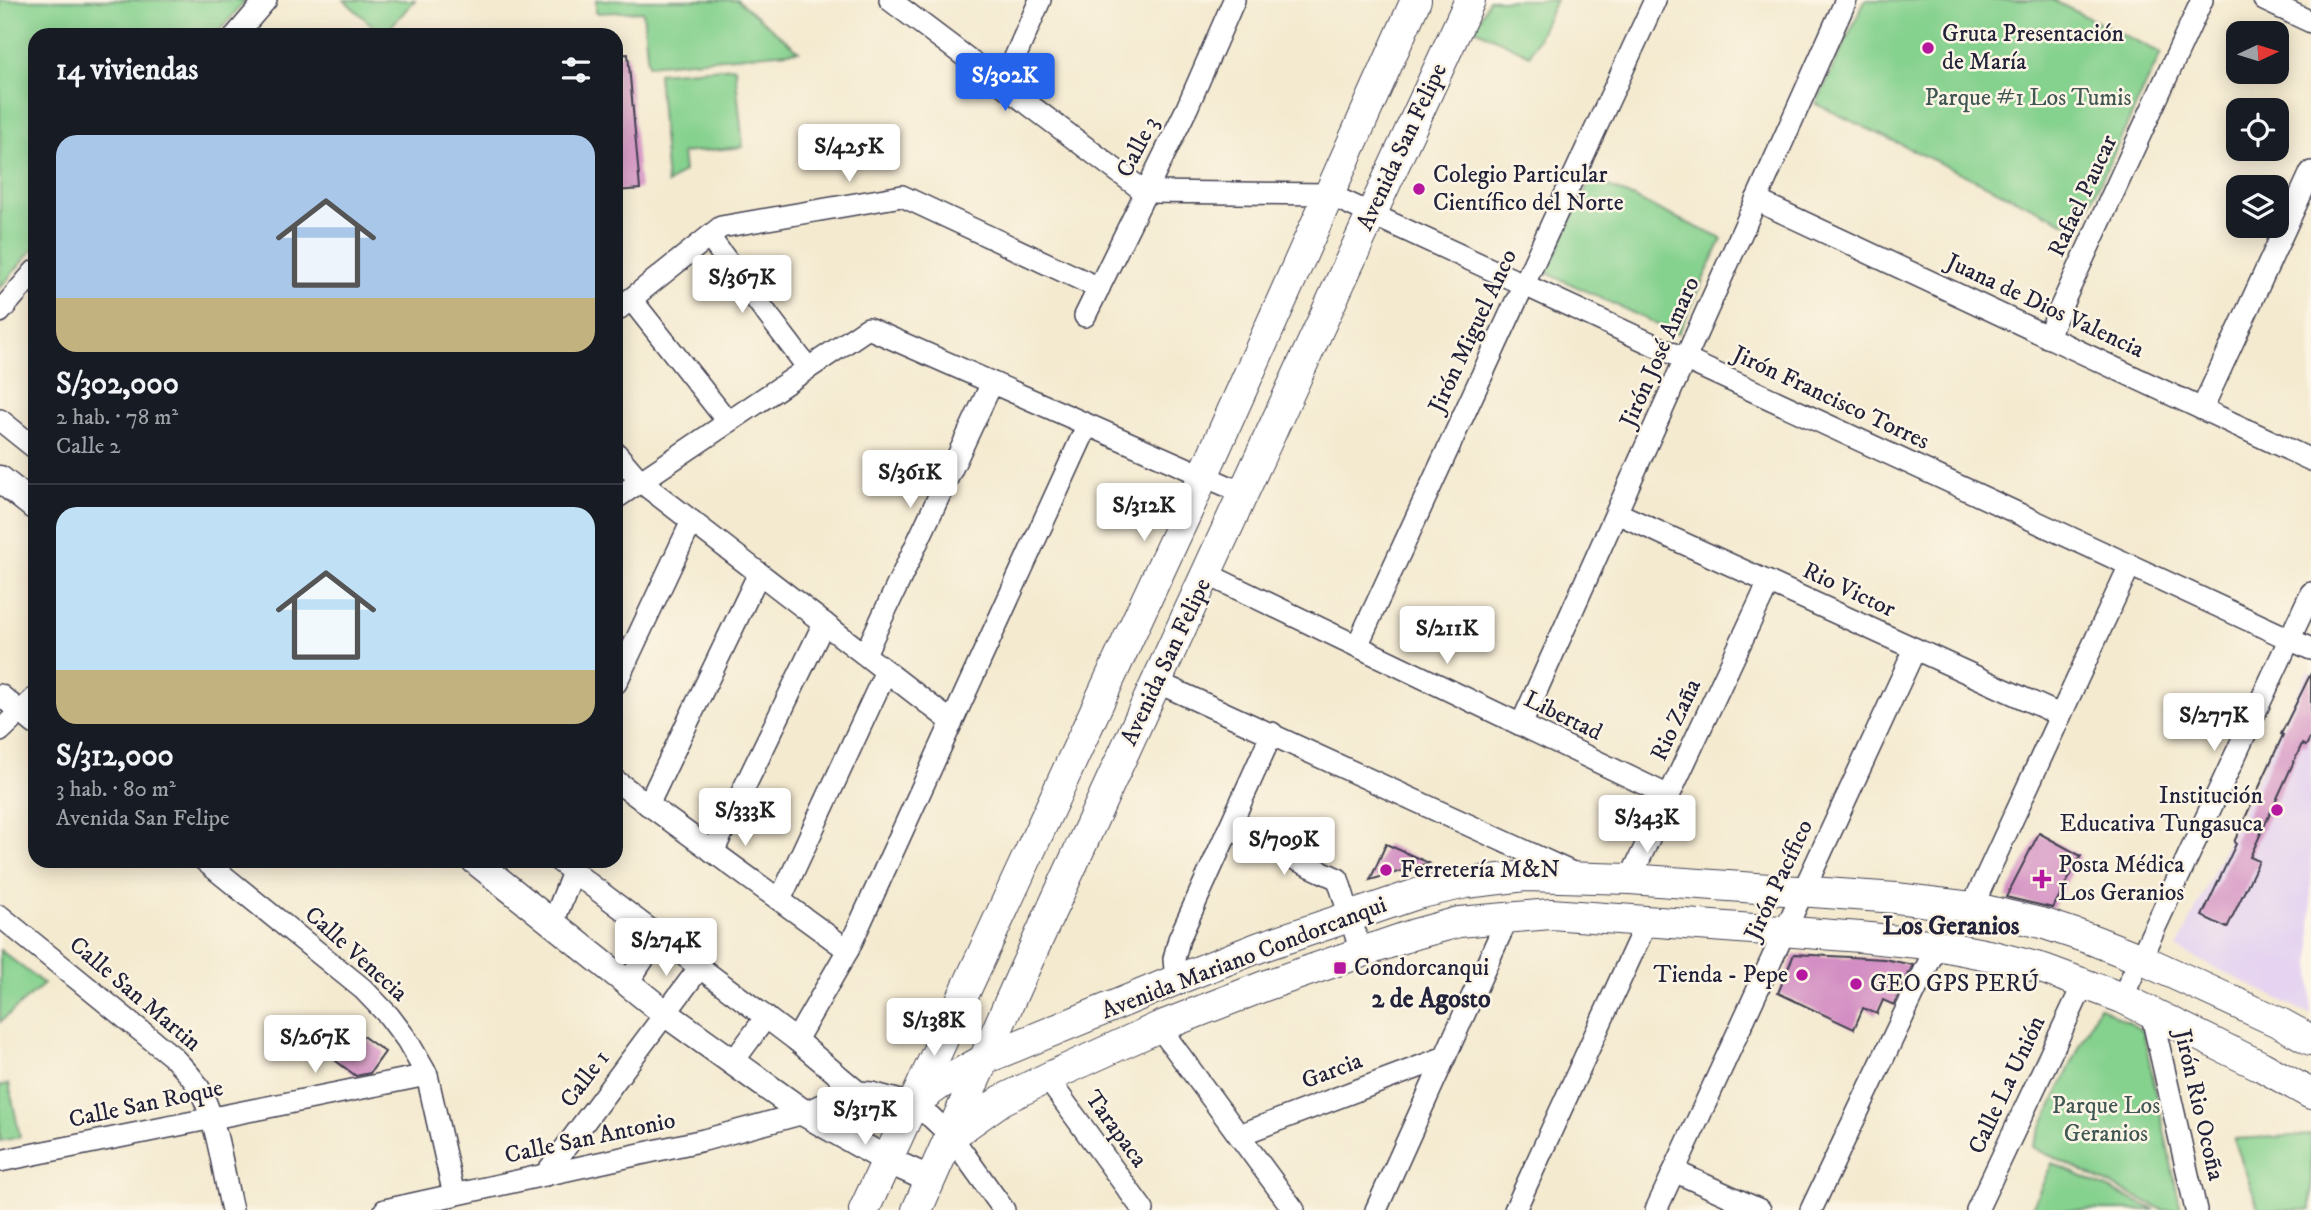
<!DOCTYPE html>
<html lang="es">
<head>
<meta charset="utf-8">
<style>
  :root { --surface:#171b24; --page:#242831; --text:#f1f3f6; --muted:#9ea1a6; --line:#363941; --accent:#2563eb }
  body { margin:0; font-family:"IM FELL DW Pica",serif; background:var(--page); color:var(--text); height:100vh; display:flex; flex-direction:column; font-size:26px; white-space:nowrap }
  * { box-sizing:border-box; margin:0 }
  p { font-size:23px; color:var(--muted) }
  .icon { flex:none; width:38px; height:38px; fill:none; stroke:currentColor; stroke-width:2; stroke-linecap:round; stroke-linejoin:round }
  .map { position:relative; flex:1; overflow:hidden }
  .details { position:absolute; left:28px; top:28px; width:595px; height:840px; display:flex; flex-direction:column; background:var(--surface); border-radius:21px; box-shadow:0 4px 18px #0003 }
  .details>* { flex:none }
  .needle { width:46px; rotate:86deg }
  .controls { position:absolute; left:2226px; top:21px; display:grid; gap:14px }
  .controls a { display:grid; place-items:center; width:63px; height:63px; border-radius:14px; background:var(--surface); box-shadow:0 4px 18px #0003; font-size:35px }
  .price { position:absolute; translate:-50% -60px; padding:0 16px; border-radius:7px; background:#fff; color:#222; font-size:23px; line-height:46px; filter:drop-shadow(0 2px 4px #0008) }
  .price::after { content:''; position:absolute; left:50%; top:42px; width:21px; height:16px; margin-left:-10px; background:inherit; clip-path:polygon(0 0,100% 0,50% 100%) }
  .price.active { background:var(--accent); color:#fff }
  ul { padding:0; list-style:none }
  li { display:grid; align-content:center; gap:14px; height:371px; padding:0 28px }
  li+li { border-top:2px solid var(--line) }
  li span { display:grid; place-items:center; height:217px; border-radius:21px; color:#555 }
  li>.icon { margin-inline-start:auto }
  span .icon { width:126px; height:126px; fill:#fffc; stroke-width:1 }
  li b { font-size:30px }
  h2 { display:flex; justify-content:space-between; align-items:center; height:84px; padding:0 28px; font-size:30px }
  .map>svg:first-child { display:block }
  .built { fill:#e5d3f1 }
  .green { fill:#85d18e; stroke:#547a64; stroke-width:2 }
  .building { fill:#d38ec3 }
  .lines { fill:none; stroke-linecap:round; stroke-linejoin:round }
  .minor-casing { stroke:#424051; stroke-width:24 }
  .tertiary-casing { stroke:#424051; stroke-width:29 }
  .secondary-casing { stroke:#424051; stroke-width:32 }
  .minor { stroke:#fff; stroke-width:21 }
  .tertiary { stroke:#fff; stroke-width:26 }
  .secondary { stroke:#fff; stroke-width:30 }
  .poi-dot { fill:#b5179e; stroke:#fcf5e5; stroke-width:2.5 }
  .labels { text-anchor:middle; dominant-baseline:central; stroke-width:5; stroke-linejoin:round; paint-order:stroke }
  .poi-label { font-size:24px; fill:#22223b; stroke:#fcf5e5; text-anchor:start }
  .park-label { font-size:24px; fill:#405754; stroke:#fcf5e5 }
  .street-label { font-size:24px; fill:#22223b; stroke:#fcf5e5 }
  .neighbourhood-label { font-size:26px; font-weight:bold; fill:#22223b; stroke:#fcf5e5 }
</style>
</head>
<body>
<div class="map">
<svg width="2311" height="1210" viewBox="0 0 2311 1210">
  <rect width="100%" height="100%" fill="#fcf5e5"/>
  <filter id="ink" filterUnits="userSpaceOnUse"><feTurbulence type="fractalNoise" baseFrequency=".0143" numOctaves="2"/><feDisplacementMap in="SourceGraphic" scale="14" xChannelSelector="R" yChannelSelector="G"/><feConvolveMatrix kernelMatrix="1 2 1 2 8 2 1 2 1" color-interpolation-filters="sRGB"/></filter>
  <filter id="wash" filterUnits="userSpaceOnUse"><feTurbulence type="fractalNoise" baseFrequency=".00686" numOctaves="4" result="noise"/><feDisplacementMap in="SourceGraphic" scale="28" xChannelSelector="R" yChannelSelector="G"/><feGaussianBlur stdDeviation="1.57" result="paint"/><feColorMatrix in="noise" values="0 0 0 0 0 0 0 0 0 0 0 0 0 0 0 0 0 1.4 0 .05"/><feComposite in="paint" operator="in"/></filter>
  <g filter="url(#wash)">
    <rect width="100%" height="100%" fill="#f4ead0"/>
    <!-- built -->
    <polygon class="built" points="2308,670 2311,672 2311,1015 2177,949"/>
    <!-- green -->
    <g class="green">
      <polygon points="0,0 246,0 216,35 35,35 35,247 0,288"/>
      <polygon points="344,0 415,0 383,35"/>
      <polygon points="596,0 737,0 799,51 648,65 643,11 596,13"/>
      <polygon points="1489,0 1556,0 1530,55 1475,29"/>
      <polygon points="1865,0 2052,0 2161,53 2078,229 1816,104"/>
      <polygon points="735,67 743,147 682,153 684,171 667,184 658,73"/>
      <polygon points="1591,178 1722,239 1678,334 1547,273"/>
      <polygon points="0,950 44,984 0,1022"/>
      <polygon points="2099,1006 2143,1031 2181,1210 2163,1210 2032,1147"/>
      <polygon points="9,1084 20,1137 0,1141 0,1086"/>
      <polygon points="2311,1135 2311,1210 2259,1210 2234,1139"/>
      <polygon points="2052,1163 2155,1210 2031,1210"/>
    </g>
    <g id="blocks">
      <!-- building -->
      <g class="building">
        <polygon points="628,54 640,189 616,191 616,55"/>
        <polygon points="2311,673 2311,736 2306,746 2302,744 2250,857 2259,861 2227,928 2202,916 2236,844 2234,842 2283,735 2281,734"/>
        <polygon points="2039,833 2081,856 2053,908 2006,897"/>
        <polygon points="1386,844 1429,863 1370,880"/>
        <polygon points="1794,954 1884,959 1913,965 1894,1005 1883,1000 1877,1014 1863,1008 1854,1029 1778,993"/>
        <polygon points="357,1032 385,1052 370,1073 356,1076 336,1061"/>
      </g>
    </g>
  </g>
  <g filter="url(#ink)">
    <use href="#blocks" fill-opacity="0" stroke="#424051" stroke-width="2"/>
    <g class="lines">
      <defs>
        <g id="minor">
          <polyline points="890,0 1145,192 1328,194 2311,649"/>
          <polyline points="2264,0 2311,22"/>
          <polyline points="236,35 266,0"/>
          <polyline points="1003,85 1040,0"/>
          <polyline points="1756,200 2311,460"/>
          <polyline points="709,237 808,368"/>
          <polyline points="631,299 728,422"/>
          <polyline points="616,311 721,227 902,196 1099,288"/>
          <polyline points="0,312 35,271"/>
          <polyline points="1085,316 1187,108 1234,0"/>
          <polyline points="2047,337 2202,0"/>
          <polyline points="2202,409 2311,172"/>
          <polyline points="0,420 35,448"/>
          <polyline points="616,453 641,482 952,722"/>
          <polyline points="616,498 868,328 1243,493"/>
          <polyline points="1617,513 2060,715"/>
          <polyline points="1207,574 1669,796"/>
          <polyline points="1357,646 1655,0"/>
          <polyline points="865,654 992,383"/>
          <polyline points="1157,682 1575,874"/>
          <polyline points="616,683 692,521"/>
          <polyline points="0,695 35,724"/>
          <polyline points="1521,725 1846,0"/>
          <polyline points="0,731 35,698"/>
          <polyline points="616,781 848,950"/>
          <polyline points="648,805 759,573"/>
          <polyline points="1230,829 1338,879 1361,952"/>
          <polyline points="713,852 824,623"/>
          <polyline points="205,861 363,989 389,1016 407,1040 427,1075 454,1195"/>
          <polyline points="559,861 796,1040 858,1092"/>
          <polyline points="1630,879 1769,582"/>
          <polyline points="780,900 886,671"/>
          <polyline points="1972,907 2130,565"/>
          <path d="M0 916 173 1057C184 1069 197 1081 203 1096 219 1131 223 1173 232 1210"/>
          <polyline points="553,923 573,872"/>
          <polyline points="1176,980 1174,959 1179,939 1272,733"/>
          <polyline points="628,982 659,936"/>
          <polyline points="2122,998 2311,593"/>
          <polyline points="2151,1012 2196,1210"/>
          <polyline points="1159,1027 1294,1210"/>
          <polyline points="796,1040 848,950 1087,426"/>
          <polyline points="733,1062 766,1017"/>
          <polyline points="1047,1078 1143,1210"/>
          <polyline points="1239,1135 1445,1057"/>
          <polyline points="0,1161 427,1075"/>
          <polyline points="1674,1171 1760,1210"/>
          <polyline points="545,1175 700,967"/>
          <polyline points="385,1210 704,1140 804,1113 842,1095 858,1092 872,1093 912,1104 931,1117 951,1136 1004,1210"/>
          <polyline points="1376,1210 1508,917"/>
          <polyline points="1515,1210 1647,921"/>
          <polyline points="1656,1210 1915,649"/>
          <polyline points="1811,1210 1937,945"/>
          <polyline points="1977,1210 2084,983"/>
        </g>
        <g id="tertiary">
          <polyline points="0,479 35,507"/>
          <polyline points="475,861 666,1014 804,1113 887,1160 931,1180"/>
        </g>
        <g id="secondary">
          <polyline points="912,1104 939,1085 985,1059 1176,980 1260,947 1417,894 1466,883 1525,876 1630,879 1896,898 1972,907 2045,924 2093,940 2141,959 2280,1023 2311,1040"/>
          <polyline points="951,1136 1002,1100 1047,1078 1159,1027 1267,985 1415,934 1459,922 1551,914 1860,937 1937,945 1993,956 2044,969 2122,998 2261,1066 2311,1094"/>
          <polyline points="864,1210 1192,501 1416,0"/>
          <polyline points="917,1210 1017,985 1470,0"/>
        </g>
      </defs>
      <!-- minor casing -->
      <use href="#minor" class="minor-casing"/>
      <!-- tertiary casing -->
      <use href="#tertiary" class="tertiary-casing"/>
      <!-- secondary casing -->
      <use href="#secondary" class="secondary-casing"/>
      <!-- minor -->
      <use href="#minor" class="minor"/>
      <!-- tertiary -->
      <use href="#tertiary" class="tertiary"/>
      <!-- secondary -->
      <use href="#secondary" class="secondary"/>
    </g>
  </g>
  <!-- markers -->
  <g class="poi-dot">
    <circle cx="1928" cy="48" r="7"/>
    <circle cx="1419" cy="189" r="7"/>
    <circle cx="2277" cy="810" r="7"/>
    <circle cx="1386" cy="870" r="7"/>
    <path d="M2038.5 868.5h7v7h7v7h-7v7h-7v-7h-7v-7h7z"/>
    <rect x="1333" y="961" width="14" height="14" rx="3.5"/>
    <circle cx="1802" cy="975" r="7"/>
    <circle cx="1856" cy="984" r="7"/>
  </g>
  <g class="labels">
    <!-- poi labels -->
    <g class="poi-label">
      <text x="1942" y="34">Gruta Presentación<tspan x="1942" dy="28">de María</tspan></text>
      <text x="1433" y="175">Colegio Particular<tspan x="1433" dy="28">Científico del Norte</tspan></text>
      <text x="2263" y="796" text-anchor="end">Institución<tspan x="2263" dy="28">Educativa Tungasuca</tspan></text>
      <text x="2058" y="865">Posta Médica<tspan x="2058" dy="28">Los Geranios</tspan></text>
      <text x="1400" y="870">Ferretería M&amp;N</text>
      <text x="1354" y="968">Condorcanqui</text>
      <text x="1788" y="975" text-anchor="end">Tienda - Pepe</text>
      <text x="1870" y="984">GEO GPS PERÚ</text>
    </g>
    <!-- park labels -->
    <g class="park-label">
      <text x="2028" y="98">Parque #1 Los Tumis</text>
      <text x="2106" y="1106">Parque Los<tspan x="2106" dy="28">Geranios</tspan></text>
    </g>
    <!-- street labels -->
    <g class="street-label">
      <text transform="translate(1138 147) rotate(-63)">Calle 3</text>
      <text transform="translate(1402 147) rotate(-65)">Avenida San Felipe</text>
      <text transform="translate(2083 196) rotate(-65)">Rafael Paucar</text>
      <text transform="translate(2045 306) rotate(25)">Juana de Dios Valencia</text>
      <text transform="translate(1473 331) rotate(-65)">Jirón Miguel Anco</text>
      <text transform="translate(1660 352) rotate(-66)">Jirón José Amaro</text>
      <text transform="translate(1831 398) rotate(25)">Jirón Francisco Torres</text>
      <text transform="translate(1849 590) rotate(25)">Rio Victor</text>
      <text transform="translate(1166 662) rotate(-65)">Avenida San Felipe</text>
      <text transform="translate(1563 716) rotate(26)">Libertad</text>
      <text transform="translate(1676 720) rotate(-65)">Rio Zaña</text>
      <text transform="translate(1779 880) rotate(-65)">Jirón Pacífico</text>
      <text transform="translate(356 954) rotate(42)">Calle Venecia</text>
      <text transform="translate(1244 958) rotate(-21)">Avenida Mariano Condorcanqui</text>
      <text transform="translate(135 994) rotate(40)">Calle San Martin</text>
      <text transform="translate(1332 1071) rotate(-21)">Garcia</text>
      <text transform="translate(585 1079) rotate(-53)">Calle 1</text>
      <text transform="translate(2007 1085) rotate(-65)">Calle La Unión</text>
      <text transform="translate(146 1104) rotate(-12)">Calle San Roque</text>
      <text transform="translate(2199 1105) rotate(77)">Jirón Rio Ocoña</text>
      <text transform="translate(1116 1129) rotate(54)">Tarapaca</text>
      <text transform="translate(590 1138) rotate(-12)">Calle San Antonio</text>
    </g>
    <!-- neighbourhood labels -->
    <g class="neighbourhood-label">
      <text x="1951" y="926">Los Geranios</text>
      <text x="1431" y="999">2 de Agosto</text>
    </g>
  </g>
</svg>
<div class="controls">
<a><svg class="needle" viewBox="-14 -14 28 28"><path d="M0-13l5 13h-10z" fill="#e53935"/><path d="M0 13l5-13h-10z" fill="#9ea1a6"/></svg></a>
<a><svg class="icon" aria-label="locate" viewBox="0 0 24 24"><circle cx="12" cy="12" r="6"/><path d="M12 2v4M12 18v4M2 12h4M18 12h4"/></svg></a>
<a><svg class="icon" aria-label="layers" viewBox="0 0 24 24"><path d="M12 4l9 5-9 5-9-5zM3 14l9 5 9-5"/></svg></a>
</div>
<b class="price active" style="left:1005px;top:113px">S/302K</b>
<b class="price" style="left:849px;top:184px">S/425K</b>
<b class="price" style="left:742px;top:315px">S/367K</b>
<b class="price" style="left:910px;top:510px">S/361K</b>
<b class="price" style="left:1144px;top:543px">S/312K</b>
<b class="price" style="left:1447px;top:666px">S/211K</b>
<b class="price" style="left:2214px;top:753px">S/277K</b>
<b class="price" style="left:745px;top:848px">S/333K</b>
<b class="price" style="left:1647px;top:855px">S/343K</b>
<b class="price" style="left:1284px;top:877px">S/709K</b>
<b class="price" style="left:666px;top:978px">S/274K</b>
<b class="price" style="left:934px;top:1058px">S/138K</b>
<b class="price" style="left:315px;top:1075px">S/267K</b>
<b class="price" style="left:865px;top:1147px">S/317K</b>
<section class="details">
<h2>14 viviendas<svg class="icon" aria-label="filters" viewBox="0 0 24 24"><path d="M4 7h16M4 17h16"/><circle cx="9" cy="7" r="2"/><circle cx="15" cy="17" r="2"/></svg></h2>
<ul>
<li><span style="background:linear-gradient(#a9c7e8 75%,#c2b280 0)"><svg class="icon" aria-label="home" viewBox="0 0 24 24"><path d="M3 11l9-7 9 7M6 9v11h12V9"/></svg></span><div><b>S/302,000</b><p>2 hab. · 78 m²</p><p>Calle 2</p></div></li>
<li><span style="background:linear-gradient(#bfe0f5 75%,#c2b280 0)"><svg class="icon" aria-label="home" viewBox="0 0 24 24"><path d="M3 11l9-7 9 7M6 9v11h12V9"/></svg></span><div><b>S/312,000</b><p>3 hab. · 80 m²</p><p>Avenida San Felipe</p></div></li>
</ul>
</section>
</div>
</body>
</html>
